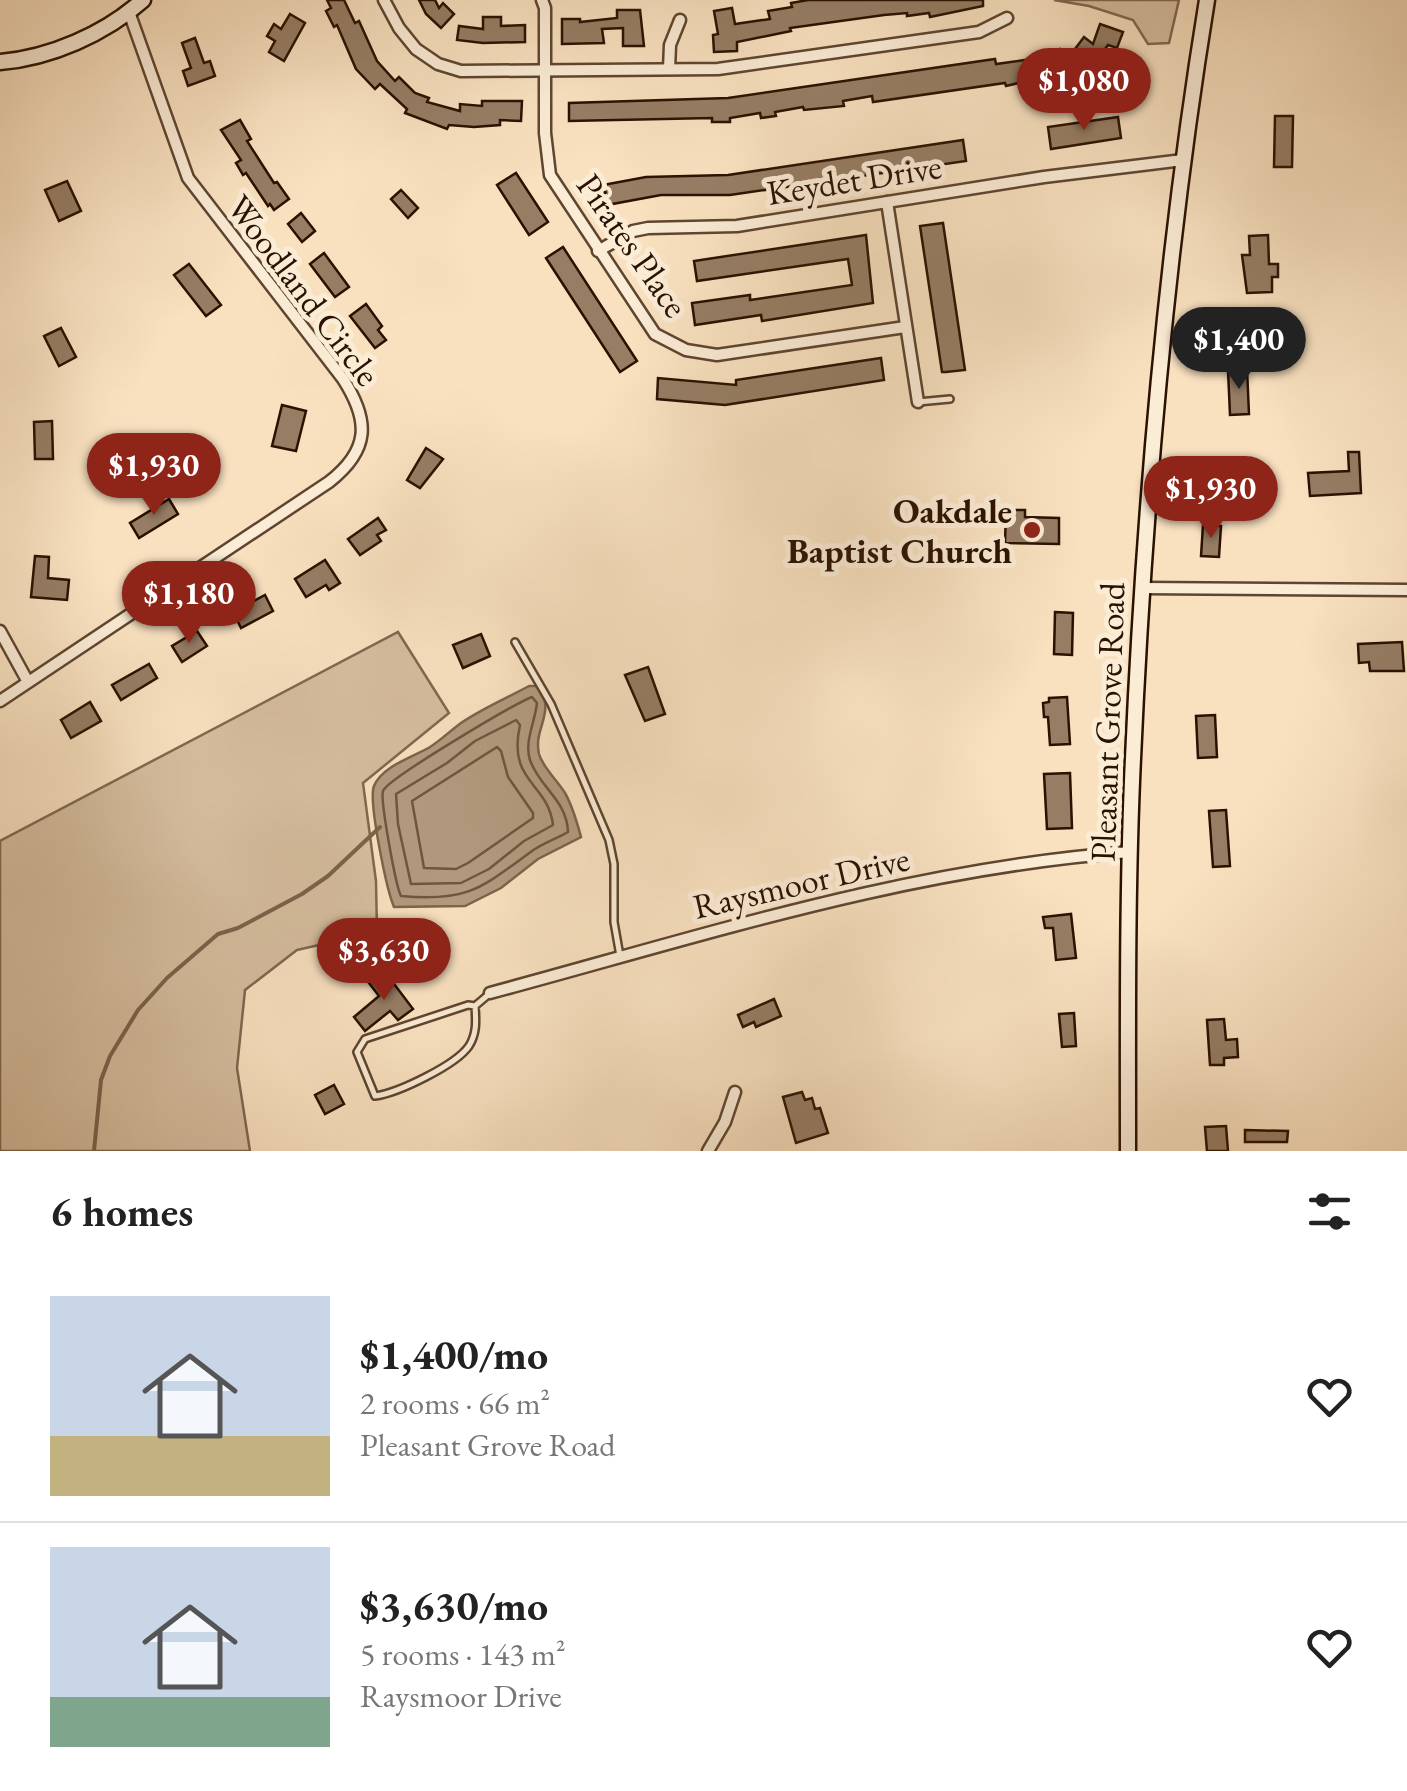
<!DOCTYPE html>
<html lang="en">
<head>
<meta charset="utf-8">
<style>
  :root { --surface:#fff; --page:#f2f2f2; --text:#222; --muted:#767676; --line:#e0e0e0; --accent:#8f2418 }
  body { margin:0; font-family:"EB Garamond",serif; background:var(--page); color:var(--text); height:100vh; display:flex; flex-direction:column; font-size:38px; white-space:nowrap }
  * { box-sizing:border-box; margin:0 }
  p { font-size:32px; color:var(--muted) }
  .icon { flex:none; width:55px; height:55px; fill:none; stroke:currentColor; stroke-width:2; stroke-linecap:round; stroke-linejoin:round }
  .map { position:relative; height:1151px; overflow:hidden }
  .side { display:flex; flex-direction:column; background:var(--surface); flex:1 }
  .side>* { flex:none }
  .price { position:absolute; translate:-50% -85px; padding:0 22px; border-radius:35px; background:var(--accent); color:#fff; font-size:32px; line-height:65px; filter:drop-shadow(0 2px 5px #0008) }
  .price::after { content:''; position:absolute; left:50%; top:60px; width:30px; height:22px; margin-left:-15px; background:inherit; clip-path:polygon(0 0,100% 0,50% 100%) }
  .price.selected { background:#222; color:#fff }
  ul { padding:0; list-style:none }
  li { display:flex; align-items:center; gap:30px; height:250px; padding:0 50px }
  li+li { border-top:2px solid var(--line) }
  li span { display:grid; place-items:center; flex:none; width:280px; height:200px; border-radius:0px; color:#555 }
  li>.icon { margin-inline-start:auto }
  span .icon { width:120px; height:120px; fill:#fffc; stroke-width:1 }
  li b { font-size:42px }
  h2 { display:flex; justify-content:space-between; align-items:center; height:120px; padding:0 50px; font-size:42px }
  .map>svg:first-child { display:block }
  .green { fill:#d6be9f; stroke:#806850; stroke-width:2.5 }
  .water { fill:#b39a7f; stroke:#7c634c; stroke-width:2.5 }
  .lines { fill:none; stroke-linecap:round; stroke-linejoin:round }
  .shore { stroke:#6e5640; stroke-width:2.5 }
  .stream { stroke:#7c634c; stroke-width:4 }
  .building { fill:#967d64; stroke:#2a1100; stroke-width:2.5 }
  .lane-casing { stroke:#5e4530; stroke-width:10 }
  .street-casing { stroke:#5e4530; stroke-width:15 }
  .secondary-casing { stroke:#2a1100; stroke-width:19 }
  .lane { stroke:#fbecd6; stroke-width:5 }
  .street { stroke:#fbecd6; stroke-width:10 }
  .secondary { stroke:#fbecd6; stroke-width:14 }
  .poi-dot { fill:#8f2418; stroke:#fbecd6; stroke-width:4 }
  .labels { text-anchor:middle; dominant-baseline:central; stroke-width:10; stroke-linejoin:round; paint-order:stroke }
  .street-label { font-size:35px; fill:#2a1100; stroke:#fbecd6 }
  .poi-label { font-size:35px; font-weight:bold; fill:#2a1100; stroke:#fbecd6; text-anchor:end }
</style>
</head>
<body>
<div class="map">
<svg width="1407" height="1151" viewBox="0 0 1407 1151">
  <rect width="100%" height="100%" fill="#f9e1c0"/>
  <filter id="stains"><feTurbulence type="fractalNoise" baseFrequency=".002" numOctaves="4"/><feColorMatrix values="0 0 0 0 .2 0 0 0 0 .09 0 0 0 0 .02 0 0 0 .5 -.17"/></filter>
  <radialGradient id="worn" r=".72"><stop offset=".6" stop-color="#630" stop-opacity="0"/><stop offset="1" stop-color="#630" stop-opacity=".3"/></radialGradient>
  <!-- green -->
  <g class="green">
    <polygon points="1054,0 1179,0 1169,43 1148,44 1133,20 1089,6"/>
    <polygon points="398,632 449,713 363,783 376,881 377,932 297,950 245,990 237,1068 250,1151 0,1151 0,841"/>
  </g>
  <!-- water -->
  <path class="water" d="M529 686H539C556 714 533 728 539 754 543 768 558 781 565 793 573 807 577 822 581 837L538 859 501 888 465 906 394 907C387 891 368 801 374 786 382 766 413 757 430 747 441 740 450 731 461 723 481 709 507 698 529 686Z"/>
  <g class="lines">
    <!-- shore -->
    <g class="shore">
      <path d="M532 697 537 703C535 722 524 742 530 760 539 787 567 800 568 832 556 839 543 843 532 851 481 888 469 902 401 896 396 887 380 800 383 791 387 779 514 704 532 697Z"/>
      <path d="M516 720 520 725C507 783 548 782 553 825L524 841 489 869 461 883 411 884 398 824 396 794 447 763 475 741Z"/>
      <polygon points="497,747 501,751 508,777 533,813 533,818 468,863 456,869 424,868 412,801"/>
    </g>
    <!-- stream -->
    <polyline class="stream" points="94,1151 101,1080 110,1056 138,1010 167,978 218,934 238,928 302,894 328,876 380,827"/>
  </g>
  <!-- building -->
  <g class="building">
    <polygon points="327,0 344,0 355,23 359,21 377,61 395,81 399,77 415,93 429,98 427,102 460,111 460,104 482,106 482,101 522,101 521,121 500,120 500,125 474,127 449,125 447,129 405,113 407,109 380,84 375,89 356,69 337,25 334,27 326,11 331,8"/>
    <polygon points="419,0 435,0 439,8 443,3 454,14 441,28 426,14"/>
    <polygon points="808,0 983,0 983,6 930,17 929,13 907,16 907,13 884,15 790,28 791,31 737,42 737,51 714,52 713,35 718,34 714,11 732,8 735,24 770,19 768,11 792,7 791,3"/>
    <polygon points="617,10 640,10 644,46 623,46 623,28 602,29 604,43 562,44 562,19 580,19 580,22 617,18"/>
    <polygon points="290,14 305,23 284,61 269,52 275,41 267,36 274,24 281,29"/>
    <polygon points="483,17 501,17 501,26 525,25 525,42 483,43 457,40 459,26 483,29"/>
    <polygon points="1100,24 1123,32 1117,48 1108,45 1092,67 1083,60 1069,78 1049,63 1060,49 1069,57 1084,37 1093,44"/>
    <polygon points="195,38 204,63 210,61 215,76 188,86 183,71 191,68 182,43"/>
    <polygon points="1040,58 1044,77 1006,86 1005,83 873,102 872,96 843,101 844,106 804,110 803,107 775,112 776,116 761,118 760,113 730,118 730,122 712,122 712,118 569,121 569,103 728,98 995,59 996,64"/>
    <polygon points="1275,116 1293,116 1292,167 1274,167"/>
    <polygon points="1118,117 1121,138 1051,149 1048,127"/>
    <polygon points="240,120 251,139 247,141 274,183 277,182 289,199 274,210 270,204 268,206 246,173 243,175 236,163 241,160 221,130"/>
    <polygon points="963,140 966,161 730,195 661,195 607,205 603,185 646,177 728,175"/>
    <polygon points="516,173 548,222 529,235 497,185"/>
    <polygon points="67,181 81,211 59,221 45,190"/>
    <polygon points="401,190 418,208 408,218 391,199"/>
    <polygon points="301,213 315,231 302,242 288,224"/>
    <polygon points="943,223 965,370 946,372 942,372 920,226"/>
    <polygon points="866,235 873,303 762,321 761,315 695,325 692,303 750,295 750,300 852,285 848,259 697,281 694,261"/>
    <polygon points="1268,235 1269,264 1278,264 1278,277 1272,277 1272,292 1247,293 1242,255 1250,255 1249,236"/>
    <polygon points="563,247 637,361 620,372 546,258"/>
    <polygon points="324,253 349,287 335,297 310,264"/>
    <polygon points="189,264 221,305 206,316 174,275"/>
    <polygon points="366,304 382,326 378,330 386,340 375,348 350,316"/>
    <polygon points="61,328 76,357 59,366 44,336"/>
    <polygon points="881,358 884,380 725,405 657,399 658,378 736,385 736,380"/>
    <polygon points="1247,369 1249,414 1230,415 1228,370"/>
    <polygon points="282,405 306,411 296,451 272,446"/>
    <polygon points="52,421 53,459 35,459 34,422"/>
    <polygon points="426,448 443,459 420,488 407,480"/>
    <polygon points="1348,452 1359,452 1361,493 1310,496 1308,473 1349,471"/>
    <polygon points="1210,467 1228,470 1222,501 1204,498"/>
    <polygon points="169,499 178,514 139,538 130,523"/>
    <polygon points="1006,510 1025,510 1025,517 1059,518 1059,544 1005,543"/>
    <polygon points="378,518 386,530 377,535 381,541 360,555 348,539"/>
    <polygon points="1203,525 1221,526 1219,557 1201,556"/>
    <polygon points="35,556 49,557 48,578 69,580 67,600 31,597"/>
    <polygon points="325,560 340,583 329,590 326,585 306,597 295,579"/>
    <polygon points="265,595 273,611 241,628 233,612"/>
    <polygon points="1055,612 1073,613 1072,655 1054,654"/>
    <polygon points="197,631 207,646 182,662 172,646"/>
    <polygon points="481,634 490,656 463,668 453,645"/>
    <polygon points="1402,642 1404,671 1370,671 1369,662 1359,663 1358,644"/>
    <polygon points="149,664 157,678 121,700 112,685"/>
    <polygon points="648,667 665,714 645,721 625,675"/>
    <polygon points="1067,697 1070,744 1050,745 1048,717 1044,717 1043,703 1049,702 1049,698"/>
    <polygon points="90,702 101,721 71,738 61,720"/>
    <polygon points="1215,715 1217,757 1198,758 1196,716"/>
    <polygon points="1070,773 1072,828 1047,829 1044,774"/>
    <polygon points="1226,810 1230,866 1213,867 1209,811"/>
    <polygon points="1071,914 1076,958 1056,960 1053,928 1045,928 1043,917"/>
    <polygon points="385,972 413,1009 398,1020 390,1011 365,1031 354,1017 379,996 369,983"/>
    <polygon points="774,999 781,1016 756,1027 754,1022 743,1027 738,1015"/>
    <polygon points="1074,1013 1076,1046 1062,1047 1059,1014"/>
    <polygon points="1224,1019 1226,1040 1237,1039 1238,1057 1224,1058 1224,1065 1210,1065 1207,1020"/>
    <polygon points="334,1085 344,1104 325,1114 315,1095"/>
    <polygon points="802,1092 805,1100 812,1098 815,1109 820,1108 828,1133 796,1143 783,1097"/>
    <polygon points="1226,1126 1228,1151 1207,1151 1205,1127"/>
    <polygon points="1245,1130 1288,1131 1287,1142 1245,1142"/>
  </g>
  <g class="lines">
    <defs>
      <g id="lane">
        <polyline points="918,402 950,399"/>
        <polyline points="515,642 551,704 609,840 614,864 614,922 620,956"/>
        <path d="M475 1006C476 1021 477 1033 469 1046 456 1065 398 1093 375 1096L357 1052 365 1039 468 1005 475 1006 488 995"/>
      </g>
      <g id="street">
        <polyline points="384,0 399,28 416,49 438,64 461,71 718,69 979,32 1007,18"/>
        <polyline points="542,0 545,8 545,133 550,175 655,334 686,350 717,355 905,327"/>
        <polyline points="669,69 670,45 680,20"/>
        <polyline points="887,202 918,402"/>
        <polyline points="598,251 633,231 648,228 737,226 1044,177 1183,160"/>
        <polyline points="1142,588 1407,590"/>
        <polyline points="0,631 28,682"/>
        <path d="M0 701 329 482C370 450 370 421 343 379L188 178 129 12"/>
        <path d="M490 993C702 936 910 868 1130 852"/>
        <polyline points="708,1151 725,1122 735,1092"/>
      </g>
      <g id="secondary">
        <path d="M0 62C50 58 105 34 143 0"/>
        <path d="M1128 1151C1128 1028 1127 904 1132 781 1143 520 1165 258 1207 0"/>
      </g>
    </defs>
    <!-- lane casing -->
    <use href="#lane" class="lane-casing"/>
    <!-- street casing -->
    <use href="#street" class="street-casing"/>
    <!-- secondary casing -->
    <use href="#secondary" class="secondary-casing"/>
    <!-- lane -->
    <use href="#lane" class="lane"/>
    <!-- street -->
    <use href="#street" class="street"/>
    <!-- secondary -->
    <use href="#secondary" class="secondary"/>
  </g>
  <!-- markers -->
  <circle class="poi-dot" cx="1032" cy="530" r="10"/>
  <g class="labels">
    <!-- street labels -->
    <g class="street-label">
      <text transform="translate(854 179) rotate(-9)">Keydet Drive</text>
      <text transform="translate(633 245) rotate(55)">Pirates Place</text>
      <text transform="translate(304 290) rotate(53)">Woodland Circle</text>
      <text transform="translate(1107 722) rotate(-88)">Pleasant Grove Road</text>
      <text transform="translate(801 882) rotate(-13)">Raysmoor Drive</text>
    </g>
    <!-- poi labels -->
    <g class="poi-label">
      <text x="1012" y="510">Oakdale<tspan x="1012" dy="40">Baptist Church</tspan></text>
    </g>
  </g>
  <rect width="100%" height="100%" filter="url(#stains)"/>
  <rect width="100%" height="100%" fill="url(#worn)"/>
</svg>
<b class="price" style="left:1084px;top:133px">$1,080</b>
<b class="price selected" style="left:1239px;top:392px">$1,400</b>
<b class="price" style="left:154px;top:518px">$1,930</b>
<b class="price" style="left:1211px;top:541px">$1,930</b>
<b class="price" style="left:189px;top:646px">$1,180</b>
<b class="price" style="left:384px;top:1003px">$3,630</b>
</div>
<section class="side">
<h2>6 homes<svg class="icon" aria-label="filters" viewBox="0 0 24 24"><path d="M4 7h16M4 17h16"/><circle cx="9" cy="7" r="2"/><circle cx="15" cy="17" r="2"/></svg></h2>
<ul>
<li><span style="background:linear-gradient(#c9d6e8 70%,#c2b280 0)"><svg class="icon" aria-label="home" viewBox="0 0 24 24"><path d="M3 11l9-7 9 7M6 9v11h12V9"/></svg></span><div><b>$1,400/mo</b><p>2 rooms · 66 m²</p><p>Pleasant Grove Road</p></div><svg class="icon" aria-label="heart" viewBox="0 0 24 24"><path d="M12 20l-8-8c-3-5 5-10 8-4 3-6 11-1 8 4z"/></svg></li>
<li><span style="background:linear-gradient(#c9d6e8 75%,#7fa58c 0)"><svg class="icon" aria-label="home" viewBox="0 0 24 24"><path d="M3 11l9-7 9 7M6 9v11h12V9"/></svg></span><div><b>$3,630/mo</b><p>5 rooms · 143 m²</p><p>Raysmoor Drive</p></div><svg class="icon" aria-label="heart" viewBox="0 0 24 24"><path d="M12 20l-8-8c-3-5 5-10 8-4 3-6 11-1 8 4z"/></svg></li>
</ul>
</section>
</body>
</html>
